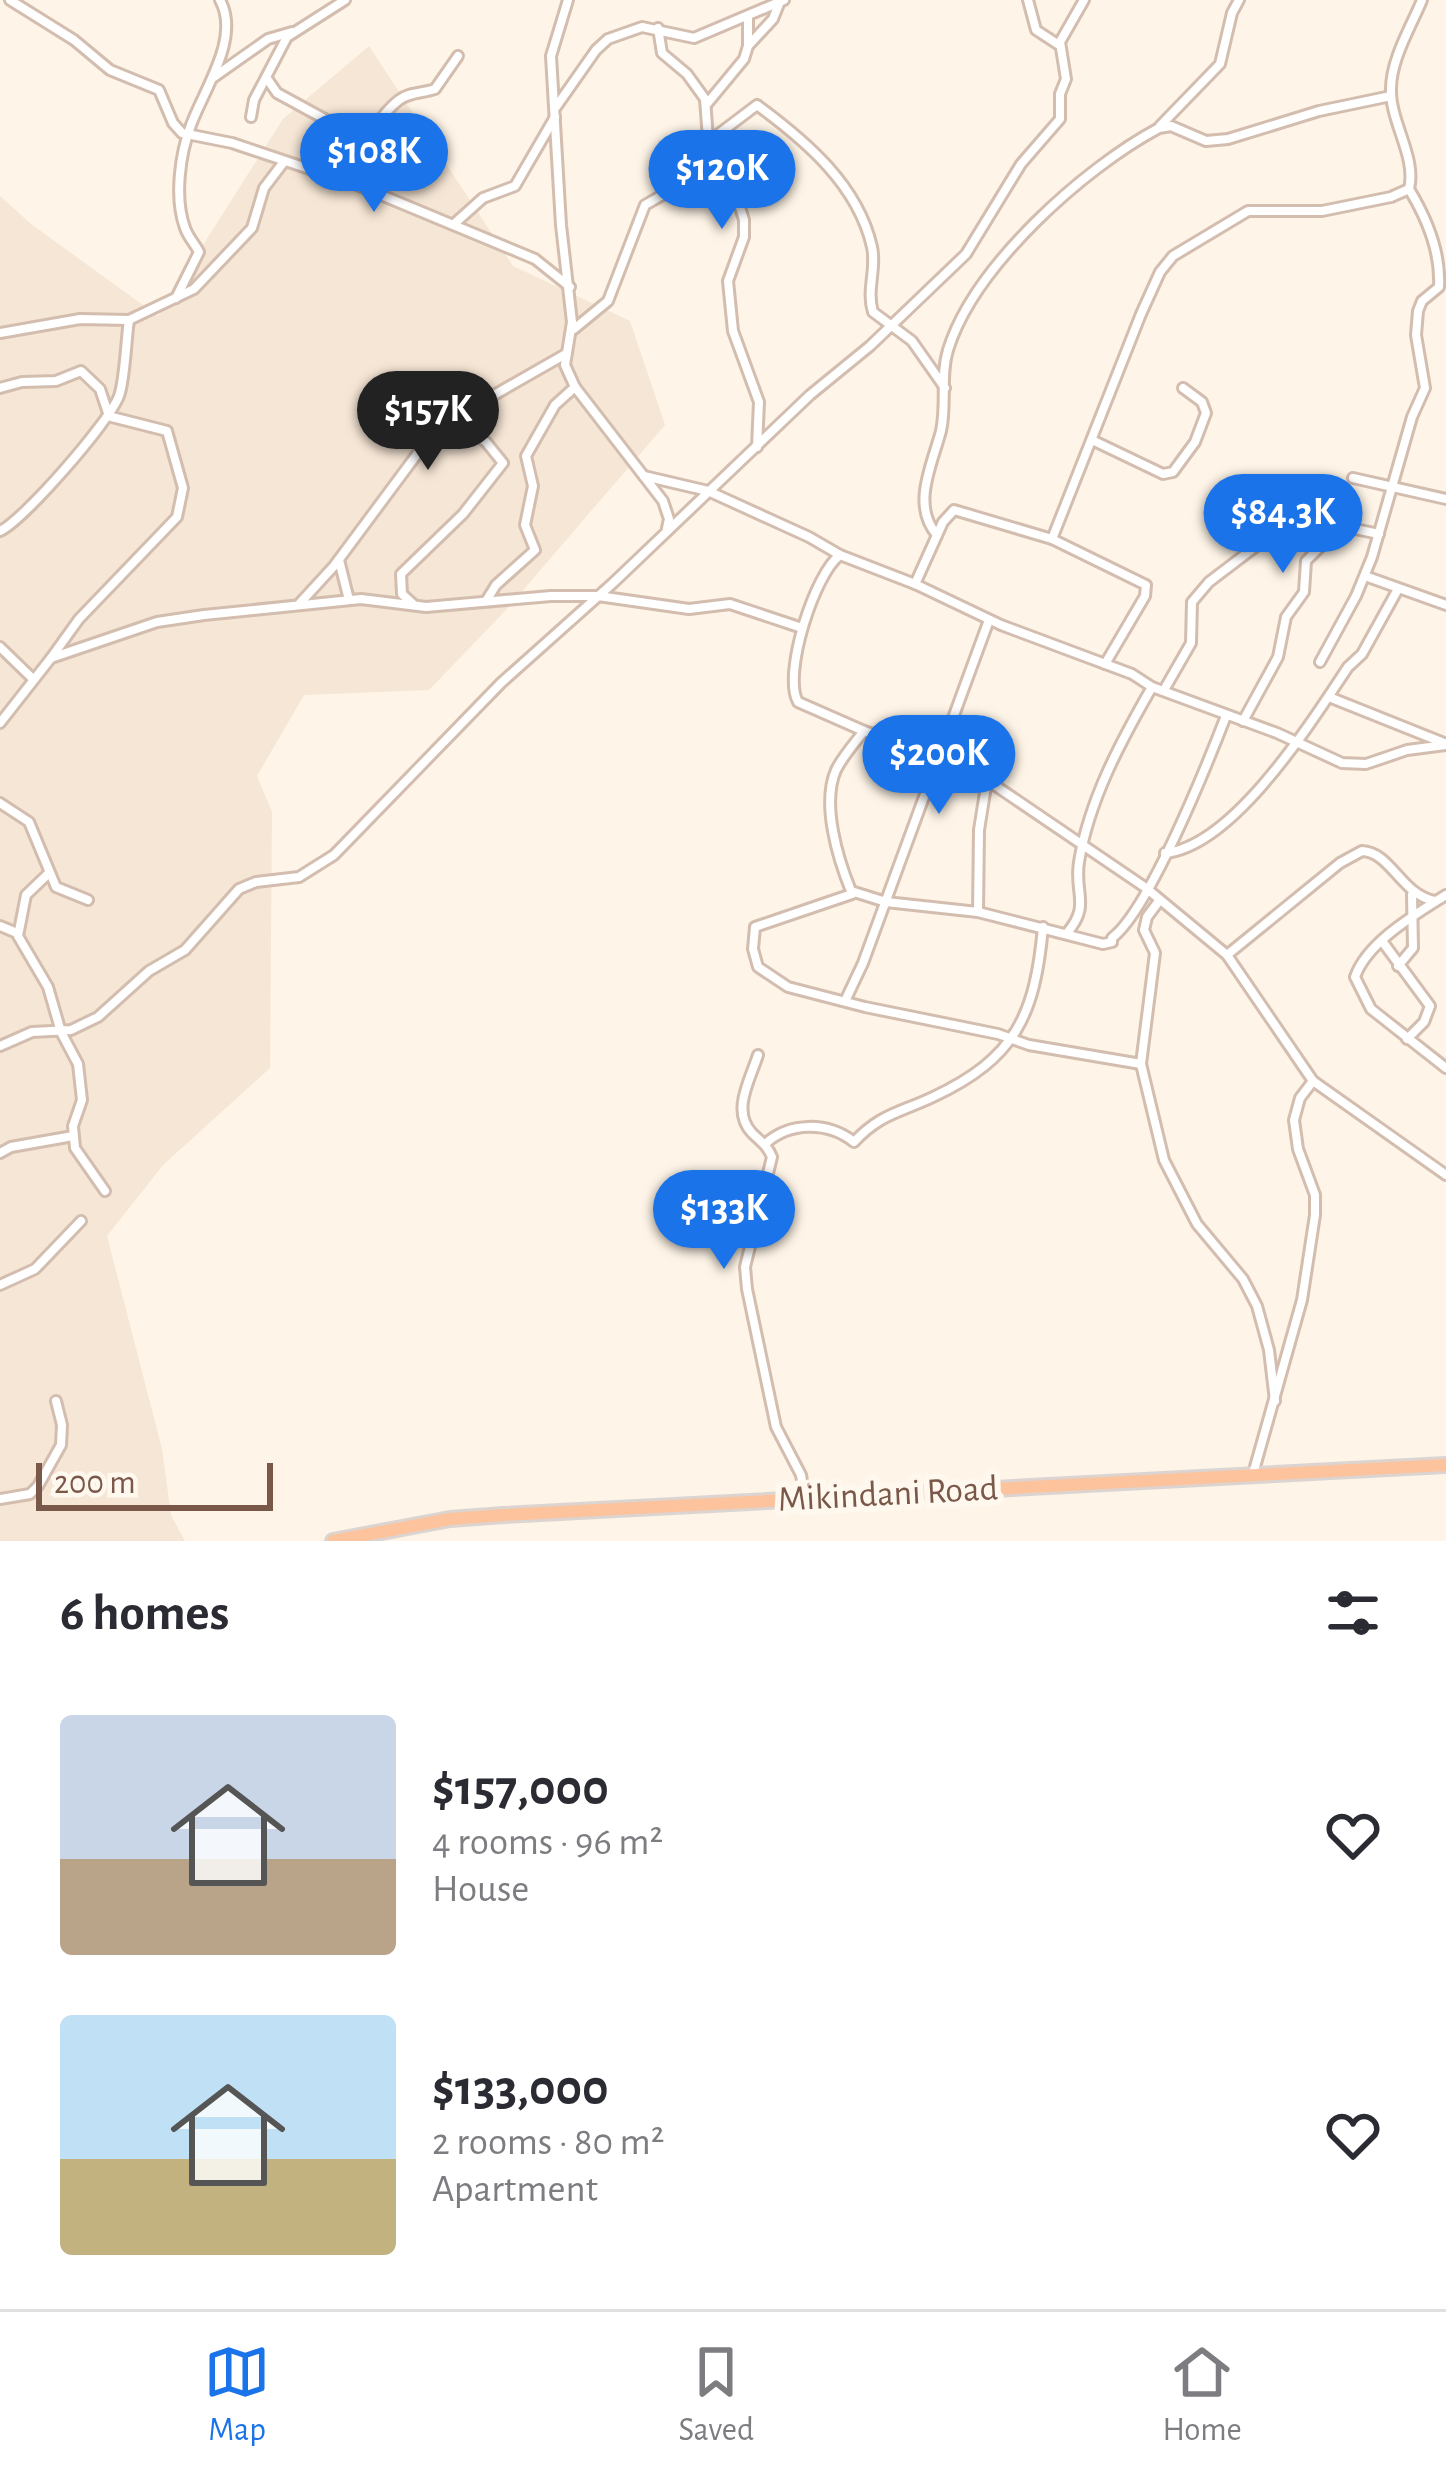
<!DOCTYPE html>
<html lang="en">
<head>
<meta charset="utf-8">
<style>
  :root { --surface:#fff; --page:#f2f2f3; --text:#2b2b33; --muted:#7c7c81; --line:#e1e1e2; --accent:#1a73e8 }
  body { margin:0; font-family:"Alegreya Sans",sans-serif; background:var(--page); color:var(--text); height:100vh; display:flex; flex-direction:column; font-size:45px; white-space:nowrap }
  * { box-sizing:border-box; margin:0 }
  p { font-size:39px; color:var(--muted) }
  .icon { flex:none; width:66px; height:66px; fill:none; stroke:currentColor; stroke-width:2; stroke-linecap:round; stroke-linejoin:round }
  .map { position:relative; height:1541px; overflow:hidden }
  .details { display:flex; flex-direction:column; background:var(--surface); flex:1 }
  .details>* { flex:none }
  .scale { position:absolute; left:36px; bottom:30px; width:237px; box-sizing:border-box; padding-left:12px; border:6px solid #7a5849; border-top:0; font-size:33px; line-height:42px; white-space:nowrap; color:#7a5849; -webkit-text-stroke:9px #fff8ef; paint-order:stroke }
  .price { position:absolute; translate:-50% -102px; padding:0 27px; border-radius:42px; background:var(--accent); color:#fff; font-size:39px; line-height:78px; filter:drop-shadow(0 3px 6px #0008) }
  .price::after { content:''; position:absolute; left:50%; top:72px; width:36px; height:27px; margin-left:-18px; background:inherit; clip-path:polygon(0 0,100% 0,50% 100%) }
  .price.on { background:#222; color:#fff }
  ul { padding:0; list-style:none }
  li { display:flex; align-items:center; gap:36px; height:300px; padding:0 60px }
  li span { display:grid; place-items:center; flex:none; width:336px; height:240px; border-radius:12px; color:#555 }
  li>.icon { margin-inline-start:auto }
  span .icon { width:144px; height:144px; fill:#fffc; stroke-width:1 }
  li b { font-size:51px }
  h2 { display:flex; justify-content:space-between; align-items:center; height:144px; padding:0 60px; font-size:51px }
  .tabs { display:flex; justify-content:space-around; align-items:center; height:168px; border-top:3px solid var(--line); background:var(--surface); font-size:33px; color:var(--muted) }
  .tabs a { display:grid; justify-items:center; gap:6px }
  .tabs .on { color:var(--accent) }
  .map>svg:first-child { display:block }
  .residential { fill:#f6e6d5 }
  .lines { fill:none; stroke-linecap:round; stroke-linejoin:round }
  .minor-casing { stroke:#d3bdaf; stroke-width:14 }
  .trunk-casing { stroke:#dcd4d0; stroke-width:18 }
  .minor { stroke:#fff; stroke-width:8 }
  .trunk { stroke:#fdc39c; stroke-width:12 }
  .labels { text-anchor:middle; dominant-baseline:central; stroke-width:12; stroke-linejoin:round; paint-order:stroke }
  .street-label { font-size:36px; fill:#7a5849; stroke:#fff8ef }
</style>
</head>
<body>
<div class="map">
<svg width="1446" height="1541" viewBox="0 0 1446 1541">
  <rect width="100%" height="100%" fill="#fef4e7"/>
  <!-- residential -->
  <polygon class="residential" points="369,46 513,266 630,321 665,425 506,610 429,690 304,695 257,776 272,812 270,1068 163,1165 107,1236 162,1449 171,1515 185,1541 0,1541 0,196 31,224 158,316 283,119"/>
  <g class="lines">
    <defs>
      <g id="minor">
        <polyline points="10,0 74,40 110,70 159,90 173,123 182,133 232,143 357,185 535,259 570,287"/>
        <polyline points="568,0 551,56 561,225 572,322 565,365 575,387 663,501 669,519 667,528"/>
        <polyline points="1028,0 1036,30 1059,45"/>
        <polyline points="658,28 662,53 687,74 705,99 709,152 734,188 744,220 744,237 728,281 733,331 759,402 757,447"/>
        <polyline points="748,45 748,16"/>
        <polyline points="214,77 268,39 292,32"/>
        <polyline points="268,80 277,93 365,141"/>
        <polyline points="706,105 744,59 748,46 773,19 779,4"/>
        <polyline points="556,107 596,50 608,39 642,27 694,38 784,0"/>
        <polyline points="251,117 254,100 287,37 345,0"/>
        <polyline points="1160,126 1220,64 1232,13 1239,0"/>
        <path d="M708 142 757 105C806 141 858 185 872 247 877 269 866 290 873 312L912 341 945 388"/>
        <path d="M349 180C348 161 382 113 399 100 409 92 424 93 435 89L458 56"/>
        <polyline points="454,224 483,198 515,186 555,117"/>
        <path d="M176 298 199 252C195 244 188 237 185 228 174 198 180 154 191 125 204 89 241 38 220 0"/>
        <polyline points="574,329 608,301 645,205 673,189 708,153"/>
        <polyline points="0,333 80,319 129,320 194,289 252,228 264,188 283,163"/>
        <polyline points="0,388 22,382 56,381 81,371 100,389 108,413"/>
        <polyline points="1092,440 1163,474 1173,472 1195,442 1206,413 1202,402 1183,388"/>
        <polyline points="644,476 708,491 809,537 840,555 915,584 1001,625 1132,674 1152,687 1277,733 1342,763 1366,764 1407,750 1446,745"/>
        <polyline points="1353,478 1446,499"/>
        <path d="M0 531C23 521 110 421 119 396 125 380 126 340 129 320"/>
        <path d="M937 535C911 505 932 465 941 431 947 404 940 376 948 350 974 266 1084 168 1159 128L1171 126 1206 141 1228 139 1319 111 1391 96"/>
        <path d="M1052 539 1141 314 1160 272 1173 256 1248 211H1322L1391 197 1409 189C1417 157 1390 122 1391 89 1391 59 1411 27 1422 0"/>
        <path d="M840 555C815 573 782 674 798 702L864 731 939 756 987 780 1146 888 1227 955 1313 1081 1446 1175"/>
        <polyline points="339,560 349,600"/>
        <polyline points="1365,576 1446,605"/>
        <polyline points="915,584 943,522 954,510 1052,539 1146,585 1145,596 1105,664"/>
        <polyline points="486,601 496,585 535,550 525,525 533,486 526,456 555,405 575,387"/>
        <polyline points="300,603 334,566 429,438 452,419 564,355"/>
        <polyline points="414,605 402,594 401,574 463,514 503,463 486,442 452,419"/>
        <polyline points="0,647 32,678"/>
        <polyline points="51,658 79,619 177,517 183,488 167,431 108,416"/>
        <path d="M1320 662 1356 596 1372 557 1412 417 1425 388 1416 335 1418 311 1422 301 1439 287C1441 253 1426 217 1409 189"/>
        <polyline points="1164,690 1191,643 1192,602 1209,582 1280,528 1315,518 1341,526"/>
        <polyline points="1329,697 1444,743"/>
        <polyline points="1243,721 1278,657 1286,617 1304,592 1306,561 1341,526 1379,534"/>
        <polyline points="0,723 51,658 157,622 204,615 361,599 426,607 551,596 598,596 689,609 730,604 802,628"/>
        <path d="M864 731C854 744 843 756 836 770 821 804 838 859 851 891L886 902 978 912 1103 944 1112 942V938C1149 910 1207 765 1226 716"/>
        <polyline points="0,803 29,822 56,887 88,900"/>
        <path d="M1165 853C1234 846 1312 721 1348 667L1362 654 1398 589"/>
        <polyline points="48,874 26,895 18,936 48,987 61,1032 78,1064 82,1100 73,1126 75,1148 105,1191"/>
        <polyline points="852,894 755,927 753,949 758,967 788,987 865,1007 998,1034 1029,1045 1141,1064"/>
        <path d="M1446 895C1416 914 1367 942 1355 977L1371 1009 1446 1068"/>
        <polyline points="1159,901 1147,917 1144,930 1155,953 1141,1064 1164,1160 1197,1224 1243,1279 1257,1306 1269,1350 1275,1401"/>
        <polyline points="978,912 979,830 987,780"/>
        <polyline points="0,926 17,933"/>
        <path d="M1067 933C1091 905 1074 894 1079 862 1089 800 1121 741 1152 687"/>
        <polyline points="1382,941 1430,1006 1424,1022 1407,1039"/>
        <path d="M1227 955 1340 863 1362 851C1391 852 1401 895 1435 901"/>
        <polyline points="1398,966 1413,948 1412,895"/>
        <polyline points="846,999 863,963 989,620"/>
        <polyline points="0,1046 32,1032 71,1030 98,1017 149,971 185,950 239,889 256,882 299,877 334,855 501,683 613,583 810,395 870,346 966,254 1021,164 1060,119 1060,94 1066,79 1060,42 1084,0"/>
        <path d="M758 1055C750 1080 731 1111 752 1133 761 1142 767 1145 772 1157L745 1267 747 1289 776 1427 801 1475 805 1498"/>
        <path d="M765 1144C789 1122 827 1121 854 1142 880 1114 899 1113 933 1097 1016 1058 1035 1015 1043 927"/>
        <polyline points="0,1153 11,1147 73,1136"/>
        <polyline points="0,1285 35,1269 81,1221"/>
        <polyline points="1253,1474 1302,1300 1315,1215 1315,1195 1298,1149 1294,1120 1300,1098 1313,1081"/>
        <polyline points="0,1499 30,1494 38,1486 61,1445 62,1425 56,1401"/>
      </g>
      <polyline id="trunk" points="333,1541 450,1519 504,1515 1446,1465"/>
    </defs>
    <!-- minor casing -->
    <use href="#minor" class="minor-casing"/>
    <!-- trunk casing -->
    <use href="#trunk" class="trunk-casing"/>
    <!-- minor -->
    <use href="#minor" class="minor"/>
    <!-- trunk -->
    <use href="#trunk" class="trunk"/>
  </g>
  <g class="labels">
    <!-- street labels -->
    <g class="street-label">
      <text transform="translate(888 1494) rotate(-3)">Mikindani Road</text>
    </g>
  </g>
</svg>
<div class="scale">200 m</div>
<b class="price" style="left:374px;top:215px">$108K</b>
<b class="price" style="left:722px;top:232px">$120K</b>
<b class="price on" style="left:428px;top:473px">$157K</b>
<b class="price" style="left:1283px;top:576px">$84.3K</b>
<b class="price" style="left:939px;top:817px">$200K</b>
<b class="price" style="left:724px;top:1272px">$133K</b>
</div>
<section class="details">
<h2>6 homes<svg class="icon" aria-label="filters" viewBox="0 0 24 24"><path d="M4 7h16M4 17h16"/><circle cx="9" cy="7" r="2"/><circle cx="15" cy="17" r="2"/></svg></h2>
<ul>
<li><span style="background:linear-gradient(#c9d6e8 60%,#b9a48a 0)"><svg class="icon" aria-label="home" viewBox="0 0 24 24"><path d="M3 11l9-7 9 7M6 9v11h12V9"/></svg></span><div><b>$157,000</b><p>4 rooms · 96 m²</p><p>House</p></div><svg class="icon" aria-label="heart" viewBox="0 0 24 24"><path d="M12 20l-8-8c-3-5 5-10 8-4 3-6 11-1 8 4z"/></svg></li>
<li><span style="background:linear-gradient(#bfe0f5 60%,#c2b280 0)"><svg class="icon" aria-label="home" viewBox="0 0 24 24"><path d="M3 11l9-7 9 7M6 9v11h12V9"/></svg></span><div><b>$133,000</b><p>2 rooms · 80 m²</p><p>Apartment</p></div><svg class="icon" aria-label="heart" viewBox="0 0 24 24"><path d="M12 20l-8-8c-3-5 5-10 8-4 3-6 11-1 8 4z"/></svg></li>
</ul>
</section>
<nav class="tabs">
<a class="on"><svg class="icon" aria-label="map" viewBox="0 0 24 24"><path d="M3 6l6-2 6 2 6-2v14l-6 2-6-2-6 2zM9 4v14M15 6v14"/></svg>Map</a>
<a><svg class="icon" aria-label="saved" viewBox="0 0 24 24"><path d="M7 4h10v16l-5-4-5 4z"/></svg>Saved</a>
<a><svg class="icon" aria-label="home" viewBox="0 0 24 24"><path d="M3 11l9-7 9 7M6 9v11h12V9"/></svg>Home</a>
</nav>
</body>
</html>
